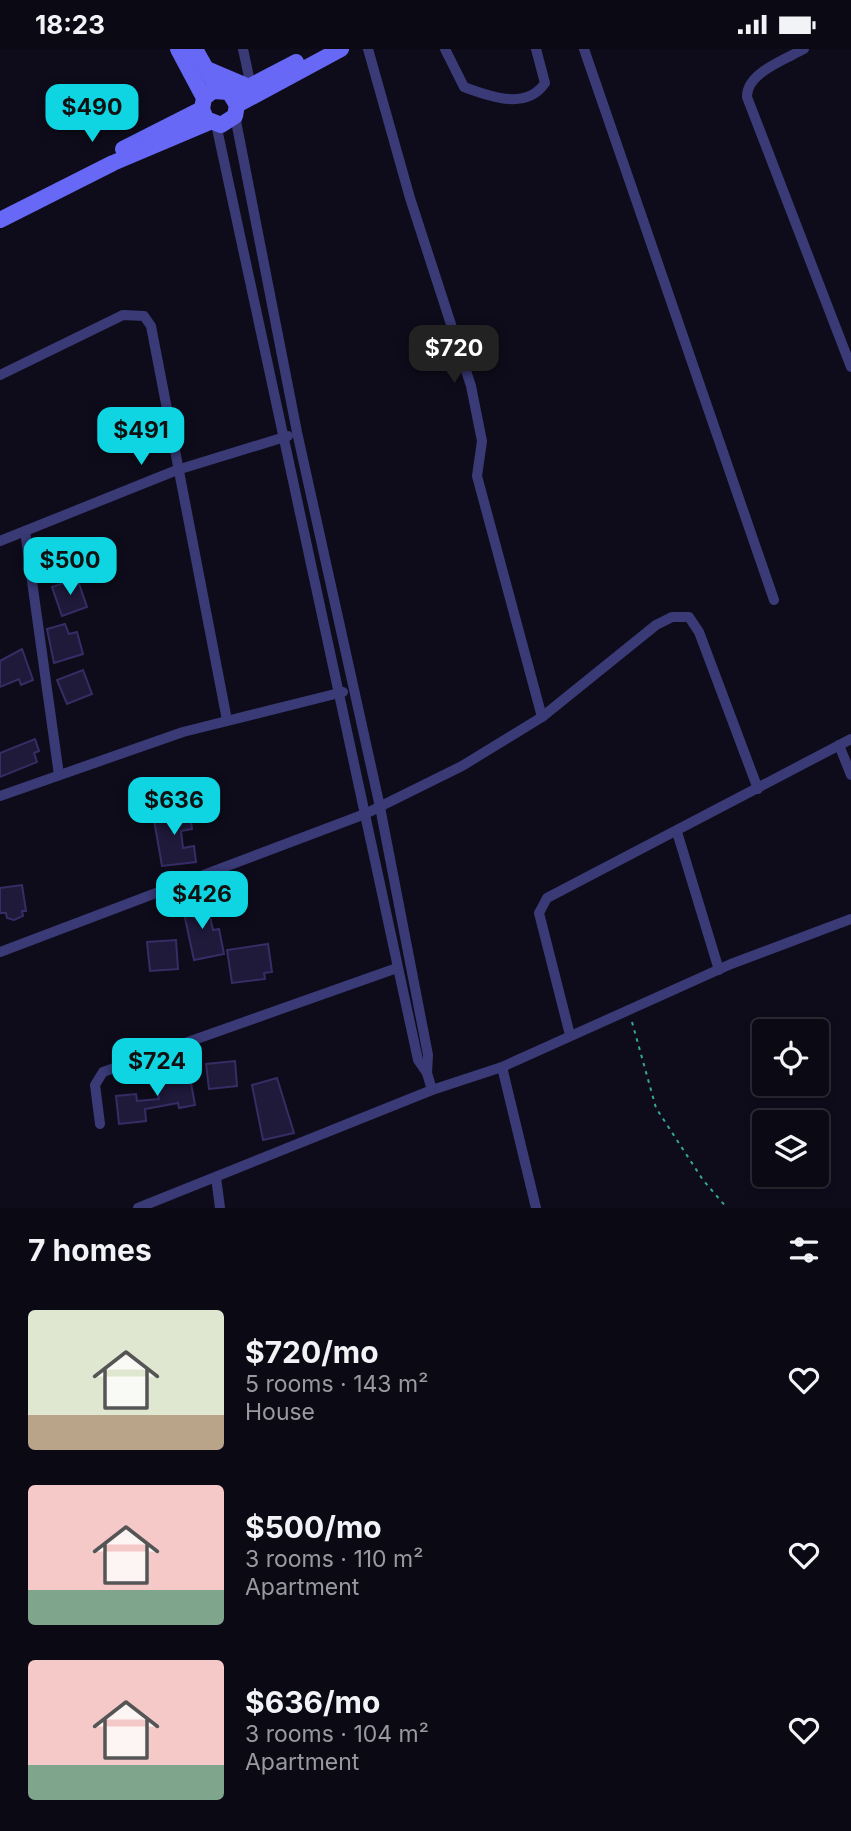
<!DOCTYPE html>
<html lang="en">
<head>
<meta charset="utf-8">
<style>
  :root { --surface:#0a0914; --page:#181722; --text:#f1f3f6; --muted:#999aa0; --line:#2a2a34; --accent:#0fd4e2 }
  body { margin:0; font-family:Inter,sans-serif; background:var(--page); color:var(--text); height:100vh; display:flex; flex-direction:column; font-size:26px; white-space:nowrap }
  * { box-sizing:border-box; margin:0 }
  p { font-size:23px; color:var(--muted) }
  .icon { flex:none; width:38px; height:38px; fill:none; stroke:currentColor; stroke-width:2; stroke-linecap:round; stroke-linejoin:round }
  .map { position:relative; height:1159px; overflow:hidden }
  .panel { display:flex; flex-direction:column; background:var(--surface); flex:1 }
  .panel>* { flex:none }
  .tools { position:absolute; left:752px; top:970px; display:grid; gap:14px }
  .tools a { display:grid; place-items:center; width:77px; height:77px; border-radius:7px; background:var(--surface); box-shadow:0 4px 10px #0003,0 0 0 2px var(--line); font-size:35px }
  .price { position:absolute; translate:-50% -60px; padding:0 16px; border-radius:14px; background:var(--accent); color:#111; font-size:23px; line-height:46px; filter:drop-shadow(0 2px 4px #0008) }
  .price::after { content:''; position:absolute; left:50%; top:42px; width:21px; height:16px; margin-left:-10px; background:inherit; clip-path:polygon(0 0,100% 0,50% 100%) }
  .price.active { background:#222; color:#fff }
  ul { padding:0; list-style:none }
  li { display:flex; align-items:center; gap:21px; height:175px; padding:0 28px }
  li span { display:grid; place-items:center; flex:none; width:196px; height:140px; border-radius:7px; color:#555 }
  li>.icon { margin-inline-start:auto }
  span .icon { width:84px; height:84px; fill:#fffc; stroke-width:1 }
  li b { font-size:30px }
  h2 { display:flex; justify-content:space-between; align-items:center; height:84px; padding:0 28px; font-size:30px }
  .status { display:flex; justify-content:space-between; align-items:center; height:49px; padding:0 35px; background:var(--surface); direction:ltr }
  .status svg { height:19px; fill:currentColor }
  .map>svg:first-child { display:block }
  .building { fill:#1f193a; stroke:#362d65; stroke-width:2 }
  .lines { fill:none; stroke-linecap:round; stroke-linejoin:round }
  .path { stroke:#34a59a; stroke-width:2; stroke-dasharray:3.5 5; stroke-linecap:butt }
  .street { stroke:#3a3a77; stroke-width:10 }
  .secondary { stroke:#6768f5; stroke-width:16 }
</style>
</head>
<body>
<div class="status"><b>18:23</b><svg viewBox="0 0 49 12"><path d="M0 12V9h3v3zM5 12V6h3v6zM10 12V3h3v9zM15 12V0h3v12zM26 1h20v11H26zM47 4h2v5h-2z"/></svg></div>
<div class="map">
<svg width="851" height="1159" viewBox="0 0 851 1159">
  <rect width="100%" height="100%" fill="#0e0c1b"/>
  <!-- building -->
  <g class="building">
    <polygon points="77,529 87,558 62,567 52,538"/>
    <polygon points="65,575 69,585 77,583 83,605 54,614 47,580"/>
    <polygon points="22,600 33,631 21,636 19,630 0,638 0,612"/>
    <polygon points="83,621 92,645 67,655 57,631"/>
    <polygon points="35,690 39,702 34,704 37,713 0,728 0,704"/>
    <polygon points="189,760 192,780 181,782 183,799 194,797 196,813 162,817 153,765"/>
    <polygon points="22,836 26,862 22,862 23,867 14,871 7,869 6,864 0,864 0,839"/>
    <polygon points="206,850 213,881 219,880 224,905 194,911 182,855"/>
    <polygon points="176,891 178,920 150,922 147,893"/>
    <polygon points="268,895 272,923 264,924 265,930 232,934 227,901"/>
    <polygon points="235,1012 237,1037 209,1040 206,1015"/>
    <polygon points="189,1023 195,1056 179,1059 178,1054 145,1060 146,1072 119,1075 116,1047 136,1045 137,1052 159,1050 155,1029"/>
    <polygon points="277,1029 294,1084 263,1091 252,1036"/>
  </g>
  <g class="lines">
    <!-- path -->
    <polyline class="path" points="632,973 656,1059 703,1131 727,1159"/>
    <!-- street -->
    <g class="street">
      <polyline points="243,0 252,42"/>
      <polyline points="368,0 410,149 471,337 482,392 477,427 542,668"/>
      <path d="M445 0 464 38C489 47 526 62 545 34L536 0"/>
      <polyline points="584,0 774,551"/>
      <path d="M804 0C786 10 746 24 747 48L851 318"/>
      <polyline points="235,67 297,383 380,758 428,1006 427,1024"/>
      <polyline points="216,75 418,1011 427,1024 432,1041"/>
      <polyline points="0,326 123,266 144,267 151,277 227,671"/>
      <polyline points="25,482 59,726"/>
      <polyline points="0,492 177,421 288,387"/>
      <polyline points="839,696 851,726"/>
      <polyline points="0,747 183,683 343,643"/>
      <polyline points="677,783 719,921"/>
      <polyline points="0,903 365,765 462,717 542,668 656,576 672,568 689,568 699,583 758,740"/>
      <polyline points="570,986 539,864 547,849 851,690"/>
      <polyline points="100,1075 95,1036 103,1023 397,919"/>
      <polyline points="216,1128 220,1159"/>
      <polyline points="138,1159 432,1041 502,1018"/>
      <polyline points="536,1159 502,1018 731,915 851,870"/>
    </g>
    <!-- secondary -->
    <g class="secondary">
      <polyline points="178,0 204,49 202,60 206,70 221,76 235,67 237,56 229,43 213,42 204,49"/>
      <polyline points="195,0 218,41"/>
      <polyline points="207,20 247,37"/>
      <polyline points="233,46 296,13"/>
      <polyline points="237,56 341,0"/>
      <polyline points="123,100 202,60"/>
      <polyline points="0,171 113,114 210,73"/>
    </g>
  </g>
</svg>
<div class="tools">
<a><svg class="icon" aria-label="locate" viewBox="0 0 24 24"><circle cx="12" cy="12" r="6"/><path d="M12 2v4M12 18v4M2 12h4M18 12h4"/></svg></a>
<a><svg class="icon" aria-label="layers" viewBox="0 0 24 24"><path d="M12 4l9 5-9 5-9-5zM3 14l9 5 9-5"/></svg></a>
</div>
<b class="price" style="left:92px;top:95px">$490</b>
<b class="price active" style="left:454px;top:336px">$720</b>
<b class="price" style="left:141px;top:418px">$491</b>
<b class="price" style="left:70px;top:548px">$500</b>
<b class="price" style="left:174px;top:788px">$636</b>
<b class="price" style="left:202px;top:882px">$426</b>
<b class="price" style="left:157px;top:1049px">$724</b>
</div>
<section class="panel">
<h2>7 homes<svg class="icon" aria-label="filters" viewBox="0 0 24 24"><path d="M4 7h16M4 17h16"/><circle cx="9" cy="7" r="2"/><circle cx="15" cy="17" r="2"/></svg></h2>
<ul>
<li><span style="background:linear-gradient(#dfe7d0 75%,#b9a48a 0)"><svg class="icon" aria-label="home" viewBox="0 0 24 24"><path d="M3 11l9-7 9 7M6 9v11h12V9"/></svg></span><div><b>$720/mo</b><p>5 rooms · 143 m²</p><p>House</p></div><svg class="icon" aria-label="heart" viewBox="0 0 24 24"><path d="M12 20l-8-8c-3-5 5-10 8-4 3-6 11-1 8 4z"/></svg></li>
<li><span style="background:linear-gradient(#f6c9c9 75%,#7fa58c 0)"><svg class="icon" aria-label="home" viewBox="0 0 24 24"><path d="M3 11l9-7 9 7M6 9v11h12V9"/></svg></span><div><b>$500/mo</b><p>3 rooms · 110 m²</p><p>Apartment</p></div><svg class="icon" aria-label="heart" viewBox="0 0 24 24"><path d="M12 20l-8-8c-3-5 5-10 8-4 3-6 11-1 8 4z"/></svg></li>
<li><span style="background:linear-gradient(#f6c9c9 75%,#7fa58c 0)"><svg class="icon" aria-label="home" viewBox="0 0 24 24"><path d="M3 11l9-7 9 7M6 9v11h12V9"/></svg></span><div><b>$636/mo</b><p>3 rooms · 104 m²</p><p>Apartment</p></div><svg class="icon" aria-label="heart" viewBox="0 0 24 24"><path d="M12 20l-8-8c-3-5 5-10 8-4 3-6 11-1 8 4z"/></svg></li>
</ul>
</section>
</body>
</html>
